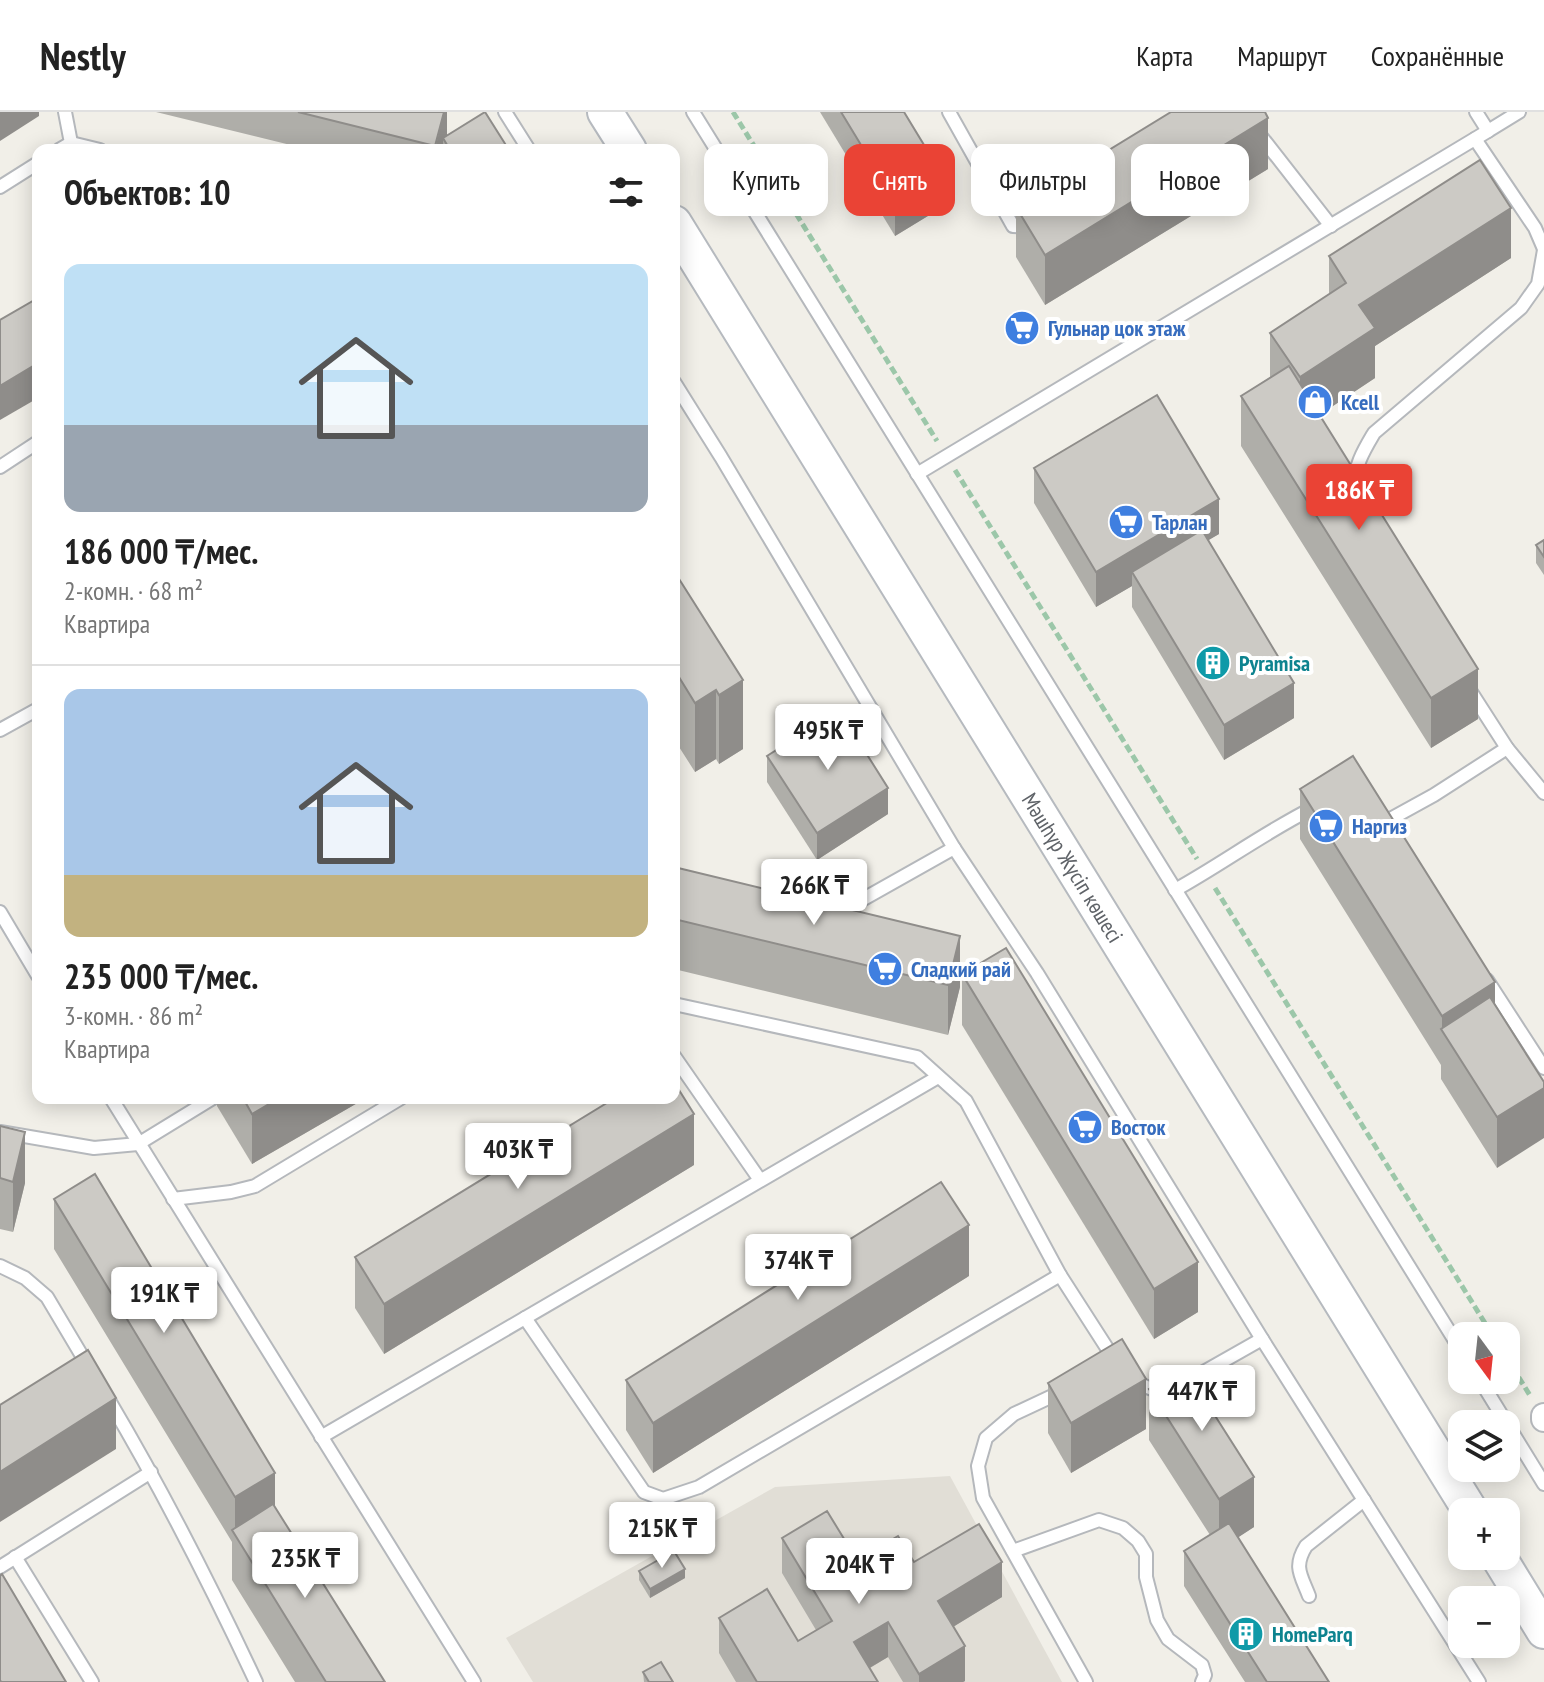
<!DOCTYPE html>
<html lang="ru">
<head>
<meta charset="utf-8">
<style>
  :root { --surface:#fff; --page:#f2f2f2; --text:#222; --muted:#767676; --line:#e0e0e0; --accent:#ea4335 }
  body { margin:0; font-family:"PT Sans Narrow",sans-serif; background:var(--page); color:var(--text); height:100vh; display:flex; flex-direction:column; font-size:30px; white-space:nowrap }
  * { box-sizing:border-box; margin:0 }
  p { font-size:26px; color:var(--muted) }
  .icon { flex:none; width:44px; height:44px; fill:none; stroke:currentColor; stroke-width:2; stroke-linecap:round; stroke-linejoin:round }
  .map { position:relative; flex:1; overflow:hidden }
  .sheet { position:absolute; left:32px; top:32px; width:648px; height:960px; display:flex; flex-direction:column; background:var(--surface); border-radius:16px; box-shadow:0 4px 20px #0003 }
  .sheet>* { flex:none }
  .top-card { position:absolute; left:704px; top:32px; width:720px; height:72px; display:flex; gap:16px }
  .needle { width:52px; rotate:165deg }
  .controls { position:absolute; left:1448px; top:1210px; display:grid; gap:16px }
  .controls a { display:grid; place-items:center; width:72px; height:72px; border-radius:16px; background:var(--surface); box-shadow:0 4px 20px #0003; font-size:40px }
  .price { position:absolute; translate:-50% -68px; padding:0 18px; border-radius:8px; background:#fff; color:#222; font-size:26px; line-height:52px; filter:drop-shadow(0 2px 4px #0008) }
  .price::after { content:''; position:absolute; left:50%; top:48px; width:24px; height:18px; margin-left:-12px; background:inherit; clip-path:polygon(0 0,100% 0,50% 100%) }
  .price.on { background:var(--accent); color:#fff }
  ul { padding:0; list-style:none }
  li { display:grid; align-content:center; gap:16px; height:424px; padding:0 32px }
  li+li { border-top:2px solid var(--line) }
  li span { display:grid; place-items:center; height:248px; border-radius:16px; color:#555 }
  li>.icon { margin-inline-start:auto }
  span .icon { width:144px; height:144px; fill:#fffc; stroke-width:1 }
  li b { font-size:34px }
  h2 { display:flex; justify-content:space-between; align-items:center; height:96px; padding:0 32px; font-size:34px }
  .pill { padding:0 28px; border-radius:16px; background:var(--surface); box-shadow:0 4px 20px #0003; font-size:28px; line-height:72px }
  .pill.on { background:var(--accent); color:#fff }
  header { display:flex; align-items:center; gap:48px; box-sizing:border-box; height:112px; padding:0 40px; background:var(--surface); border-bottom:2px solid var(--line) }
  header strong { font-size:38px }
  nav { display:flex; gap:44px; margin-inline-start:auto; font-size:28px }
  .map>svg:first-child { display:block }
  .education { fill:#e1ded6 }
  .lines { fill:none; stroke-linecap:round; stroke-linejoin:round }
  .service-casing { stroke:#b5b8bc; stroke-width:16 }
  .minor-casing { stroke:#b5b8bc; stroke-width:28 }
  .secondary-casing { stroke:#b6babf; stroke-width:38 }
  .path { stroke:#9cc7a9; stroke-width:5; stroke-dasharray:8 4; stroke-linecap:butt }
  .service { stroke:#fff; stroke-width:12 }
  .minor { stroke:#fff; stroke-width:24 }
  .secondary { stroke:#fff; stroke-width:34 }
  .wall { fill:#afaea9 }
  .shaded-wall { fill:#8f8d8a }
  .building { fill:#cccac5; stroke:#8f8d8a; stroke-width:2 }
  .labels { text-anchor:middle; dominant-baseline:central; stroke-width:8; stroke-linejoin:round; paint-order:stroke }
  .shop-label { font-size:22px; font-weight:bold; fill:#366cbe; stroke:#fff; text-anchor:start }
  .culture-label { font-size:22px; font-weight:bold; fill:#0d838f; stroke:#fff; text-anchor:start }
  .street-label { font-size:22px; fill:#5f6368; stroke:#fff }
</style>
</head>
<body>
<header>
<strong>Nestly</strong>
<nav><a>Карта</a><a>Маршрут</a><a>Сохранённые</a></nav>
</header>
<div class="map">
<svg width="1544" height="1570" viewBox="0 0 1544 1570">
  <rect width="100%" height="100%" fill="#f1efe8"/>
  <!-- education -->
  <polygon class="education" points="950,1364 1062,1570 533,1570 506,1526 775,1375"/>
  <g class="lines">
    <defs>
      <g id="service">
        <polyline points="505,0 529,38"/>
        <polyline points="693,0 1462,1240"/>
        <polyline points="949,0 1013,114 1031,115"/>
        <polyline points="1242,0 1331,114"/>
        <polyline points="1476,0 1488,19 1519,0"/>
        <polyline points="1475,27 1535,116 1544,137"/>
        <polyline points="71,31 100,38"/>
        <polyline points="59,38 71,31 65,0"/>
        <polyline points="0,75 38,51"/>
        <polyline points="674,270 721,345 954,736 1037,861 1262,1227 1479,1570"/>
        <polyline points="0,355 38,330"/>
        <polyline points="917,362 1488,19"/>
        <path d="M1355 374C1354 354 1364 338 1374 321L1521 196 1538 172 1544 138"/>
        <polyline points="1471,580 1507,636 1544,681"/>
        <polyline points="0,618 38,597"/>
        <polyline points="1382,704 1385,710 1434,683 1507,636"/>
        <path d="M1175 778C1222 752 1265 720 1313 696"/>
        <polyline points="0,800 38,864"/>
        <polyline points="835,803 954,736"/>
        <polyline points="1487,868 1544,956"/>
        <polyline points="674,892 917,945 966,989 1060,1163 1114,1247"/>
        <polyline points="674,944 760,1068"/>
        <polyline points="111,986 474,1570"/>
        <polyline points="0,1020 94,1036 138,1032 213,986"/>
        <polyline points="173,1087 231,1080 255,1074 401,986"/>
        <polyline points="0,1154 25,1166 47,1185 88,1254"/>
        <polyline points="525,1206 644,1380 663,1387 699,1375 1060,1163"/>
        <polyline points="1480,1268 1544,1372"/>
        <polyline points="1134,1270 1165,1282 1262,1227"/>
        <polyline points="1061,1280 1014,1302 986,1326 978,1354 983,1386 1086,1570"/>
        <path d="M110 1290C164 1381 211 1474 256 1570"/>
        <polyline points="321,1325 938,965"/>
        <polyline points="1013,1439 1099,1408 1123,1416 1138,1429 1146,1442 1146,1465 1157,1508 1168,1527 1202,1553 1205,1563 1202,1570"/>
        <polyline points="15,1445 92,1570"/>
        <polyline points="0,1455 151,1360"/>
        <path d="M1309 1484C1301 1463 1293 1455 1306 1434L1364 1388"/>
      </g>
      <polyline id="minor" points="1544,1304 1544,1307"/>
      <g id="secondary">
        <polyline points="605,0 629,38"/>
        <path id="s1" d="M674 111 1471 1400"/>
        <polyline points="1498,1444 1544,1519"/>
      </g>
    </defs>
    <!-- service casing -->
    <use href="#service" class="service-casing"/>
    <!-- minor casing -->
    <use href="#minor" class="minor-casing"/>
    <!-- secondary casing -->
    <use href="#secondary" class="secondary-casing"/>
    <!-- path -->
    <g class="path">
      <polyline points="733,0 937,329"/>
      <polyline points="955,358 1197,747"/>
      <polyline points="1215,776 1493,1224"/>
      <polyline points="1506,1245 1531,1285"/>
    </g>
    <!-- service -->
    <use href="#service" class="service"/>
    <!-- minor -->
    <use href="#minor" class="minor"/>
    <!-- secondary -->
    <use href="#secondary" class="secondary"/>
  </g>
  <!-- wall -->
  <g class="wall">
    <polygon points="156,0 447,0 447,24 509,38 311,38"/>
    <polygon points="820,0 904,0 941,96 895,124"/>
    <polygon points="1268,57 1045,193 1016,145 1016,95"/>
    <polygon points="1329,144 1511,146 1375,234 1375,266 1319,303 1478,607 1431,636 1241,334 1241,284 1270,265 1270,221 1329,182"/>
    <polygon points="1034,356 1219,422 1208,428 1294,606 1224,648 1132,495 1132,474 1096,495 1034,391"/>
    <polygon points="1544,428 1544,463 1536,451 1536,433"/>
    <polygon points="674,459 743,637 719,652 716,647 695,660 674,627"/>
    <polygon points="767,644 888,702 817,748 767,670"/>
    <polygon points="1300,677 1495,893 1544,970 1497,1056 1441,967 1441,953 1300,727"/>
    <polygon points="674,755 960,875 948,923 674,857"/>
    <polygon points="962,862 1198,1200 1154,1227 962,913"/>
    <polygon points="217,986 366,986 252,1052 217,994"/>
    <polygon points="0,1014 25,1071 13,1120 0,1117"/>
    <polygon points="694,1053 384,1242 355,1196 355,1145"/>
    <polygon points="54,1087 275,1395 385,1570 295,1570 232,1468 232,1430 54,1137"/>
    <polygon points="969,1164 653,1361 626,1318 626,1268"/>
    <polygon points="1048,1271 1146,1317 1071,1361 1048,1321"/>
    <polygon points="1149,1277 1254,1415 1238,1425 1329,1570 1245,1570 1184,1474 1184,1439 1210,1423 1149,1328"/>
    <polygon points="782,1426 857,1448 914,1450 1002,1485 953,1515 965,1569 963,1570 903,1570 888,1545 870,1556 878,1570 736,1570 719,1541 719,1506 798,1529 816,1518 782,1461"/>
    <polygon points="639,1459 685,1466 650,1486 639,1468"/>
    <polygon points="643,1560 673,1570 644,1570"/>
  </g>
  <!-- shaded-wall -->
  <g class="shaded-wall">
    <polygon points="0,0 39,0 39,4 0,29"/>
    <polygon points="444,0 447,0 447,23 443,26 443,38 435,38"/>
    <polygon points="1268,6 1268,57 1045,193 1045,143"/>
    <polygon points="941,61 941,96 895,124 895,89"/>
    <polygon points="1511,96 1511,146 1375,234 1375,266 1300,316 1300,265 1359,193"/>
    <polygon points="38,251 38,286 0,308 0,274"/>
    <polygon points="676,309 676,359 674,360 674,310"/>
    <polygon points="1219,387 1219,422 1138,470 1132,460 1132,474 1096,495 1096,460"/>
    <polygon points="1478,557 1478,607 1431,636 1431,586"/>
    <polygon points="743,568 743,637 719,652 719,583"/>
    <polygon points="1294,571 1294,606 1224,648 1224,613"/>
    <polygon points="716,578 716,647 695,660 695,591"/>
    <polygon points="888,676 888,702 817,748 817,721"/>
    <polygon points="960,824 960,875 948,923 948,873"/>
    <polygon points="1495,870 1495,921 1442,918 1442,904"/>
    <polygon points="1544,976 1544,1026 1497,1056 1497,1005"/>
    <polygon points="279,986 366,986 252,1052 252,1002"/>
    <polygon points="694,1002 694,1053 384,1242 384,1192"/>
    <polygon points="25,1020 25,1071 13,1120 13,1070"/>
    <polygon points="969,1113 969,1164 653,1361 653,1311"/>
    <polygon points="1198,1150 1198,1200 1154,1227 1154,1177"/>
    <polygon points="1146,1267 1146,1317 1071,1361 1071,1311"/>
    <polygon points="116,1286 116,1337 0,1410 0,1360"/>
    <polygon points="275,1361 275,1411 235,1424 235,1385"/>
    <polygon points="1254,1365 1254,1415 1219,1438 1219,1387"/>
    <polygon points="1002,1450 1002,1485 938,1524 938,1489"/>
    <polygon points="685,1457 685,1466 650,1486 650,1477"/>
    <polygon points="888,1510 888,1545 854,1565 854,1530"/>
    <polygon points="965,1534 965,1569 963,1570 919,1570 919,1562"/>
  </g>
  <!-- building -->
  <g class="building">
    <polygon points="298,0 444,0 435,34"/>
    <polygon points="485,0 509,38 450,38 443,26"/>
    <polygon points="841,0 904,0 941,61 895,89"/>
    <polygon points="1171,0 1265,0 1268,6 1045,143 1016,95"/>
    <polygon points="1480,48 1511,96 1359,193 1375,216 1300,265 1270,221 1346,171 1329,144"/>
    <polygon points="38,186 38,251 0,274 0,208"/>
    <polygon points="1289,254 1478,557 1431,586 1241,284"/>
    <polygon points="1157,283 1219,387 1096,460 1034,356"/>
    <polygon points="1202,418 1294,571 1224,613 1132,460"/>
    <polygon points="1544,428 1544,445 1536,433"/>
    <polygon points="674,459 743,568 719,583 716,578 695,591 674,557"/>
    <polygon points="839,598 888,676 817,721 767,644"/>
    <polygon points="1353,644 1495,870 1442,904 1300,677"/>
    <polygon points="674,755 960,824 948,873 674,807"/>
    <polygon points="1006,836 1198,1150 1154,1177 962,862"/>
    <polygon points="1490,885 1544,970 1544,976 1497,1005 1441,917"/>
    <polygon points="674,970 694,1002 384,1192 355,1145 615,986 674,986"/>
    <polygon points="243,986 279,986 252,1002"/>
    <polygon points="0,1014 25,1020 13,1070 0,1066"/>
    <polygon points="95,1062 275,1361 235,1385 54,1087"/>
    <polygon points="941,1070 969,1113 653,1311 626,1268"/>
    <polygon points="1122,1227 1146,1267 1071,1311 1048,1271"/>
    <polygon points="88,1238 116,1286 0,1360 0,1293"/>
    <polygon points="1184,1255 1254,1365 1219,1387 1149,1277"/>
    <polygon points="273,1392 385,1570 326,1570 232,1418"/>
    <polygon points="827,1399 857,1448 898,1424 914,1450 979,1412 1002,1450 938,1489 965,1534 919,1562 888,1510 854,1530 878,1570 757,1570 719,1506 767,1477 798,1529 832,1509 782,1426"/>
    <polygon points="1229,1411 1329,1570 1267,1570 1184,1439"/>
    <polygon points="674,1439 685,1457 650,1477 639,1459"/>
    <polygon points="2,1462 66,1570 1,1570 0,1568 0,1464"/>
    <polygon points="661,1550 673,1570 649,1570 643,1560"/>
  </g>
  <!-- icons -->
  <defs>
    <symbol id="supermarket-disc" viewBox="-11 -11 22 22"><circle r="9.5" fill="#3f7fe0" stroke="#fff"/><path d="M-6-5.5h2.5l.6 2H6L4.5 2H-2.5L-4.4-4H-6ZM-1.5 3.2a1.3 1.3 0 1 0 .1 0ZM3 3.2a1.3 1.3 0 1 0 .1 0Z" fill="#fff"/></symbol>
    <symbol id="shop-disc" viewBox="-11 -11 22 22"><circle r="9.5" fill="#3f7fe0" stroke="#fff"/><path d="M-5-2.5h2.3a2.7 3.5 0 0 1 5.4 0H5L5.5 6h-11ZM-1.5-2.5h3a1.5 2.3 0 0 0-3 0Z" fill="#fff"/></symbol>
    <symbol id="building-disc" viewBox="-11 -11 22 22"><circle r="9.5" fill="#0f9aa8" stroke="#fff"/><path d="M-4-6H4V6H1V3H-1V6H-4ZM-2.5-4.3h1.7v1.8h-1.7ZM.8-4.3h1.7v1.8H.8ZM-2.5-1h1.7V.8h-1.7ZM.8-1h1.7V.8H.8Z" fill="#fff"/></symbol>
  </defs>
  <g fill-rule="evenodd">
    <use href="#supermarket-disc" x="1002" y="196" width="40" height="40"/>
    <use href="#shop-disc" x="1295" y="270" width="40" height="40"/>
    <use href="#supermarket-disc" x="1106" y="390" width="40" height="40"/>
    <use href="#building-disc" x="1193" y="531" width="40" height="40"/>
    <use href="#supermarket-disc" x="1306" y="694" width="40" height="40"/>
    <use href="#supermarket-disc" x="865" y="837" width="40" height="40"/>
    <use href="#supermarket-disc" x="1065" y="995" width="40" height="40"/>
    <use href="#building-disc" x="1226" y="1502" width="40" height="40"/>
  </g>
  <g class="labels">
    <!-- shop labels -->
    <g class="shop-label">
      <text x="1048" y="216">Гульнар цок этаж</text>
      <text x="1341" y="290">Kcell</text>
      <text x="1152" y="410">Тарлан</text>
      <text x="1352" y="714">Наргиз</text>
      <text x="911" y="857">Сладкий рай</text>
      <text x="1111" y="1015">Восток</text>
    </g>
    <!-- culture labels -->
    <g class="culture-label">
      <text x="1239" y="551">Pyramisa</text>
      <text x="1272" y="1522">HomeParq</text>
    </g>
    <!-- street labels -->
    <g class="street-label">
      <text stroke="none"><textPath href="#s1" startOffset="758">Мәшһүр Жүсіп көшесі</textPath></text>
    </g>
  </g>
</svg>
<div class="controls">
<a><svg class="needle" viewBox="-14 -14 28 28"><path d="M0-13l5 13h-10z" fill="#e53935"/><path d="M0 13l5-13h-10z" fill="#767676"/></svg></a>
<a><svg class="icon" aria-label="layers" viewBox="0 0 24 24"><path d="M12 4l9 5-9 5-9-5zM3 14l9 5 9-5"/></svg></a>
<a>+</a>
<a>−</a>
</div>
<b class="price on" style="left:1359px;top:420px">186K ₸</b>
<b class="price" style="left:828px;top:660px">495K ₸</b>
<b class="price" style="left:814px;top:815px">266K ₸</b>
<b class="price" style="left:518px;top:1079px">403K ₸</b>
<b class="price" style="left:798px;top:1190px">374K ₸</b>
<b class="price" style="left:164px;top:1223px">191K ₸</b>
<b class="price" style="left:1202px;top:1321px">447K ₸</b>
<b class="price" style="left:662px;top:1458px">215K ₸</b>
<b class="price" style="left:305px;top:1488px">235K ₸</b>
<b class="price" style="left:859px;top:1494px">204K ₸</b>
<div class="top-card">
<a class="pill">Купить</a>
<a class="pill on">Снять</a>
<a class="pill">Фильтры</a>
<a class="pill">Новое</a>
</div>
<section class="sheet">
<h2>Объектов: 10<svg class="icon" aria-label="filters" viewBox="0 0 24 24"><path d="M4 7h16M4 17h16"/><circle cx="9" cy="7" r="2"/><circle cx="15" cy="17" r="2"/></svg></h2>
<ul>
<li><span style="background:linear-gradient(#bfe0f5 65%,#9aa5b1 0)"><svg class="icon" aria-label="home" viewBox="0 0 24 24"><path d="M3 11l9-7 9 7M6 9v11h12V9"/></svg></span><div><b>186 000 ₸/мес.</b><p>2-комн. · 68 m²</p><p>Квартира</p></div></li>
<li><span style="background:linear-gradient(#a9c7e8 75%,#c2b280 0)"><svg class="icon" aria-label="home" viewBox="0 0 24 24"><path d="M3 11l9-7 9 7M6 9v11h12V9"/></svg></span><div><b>235 000 ₸/мес.</b><p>3-комн. · 86 m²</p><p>Квартира</p></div></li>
</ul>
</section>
</div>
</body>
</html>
